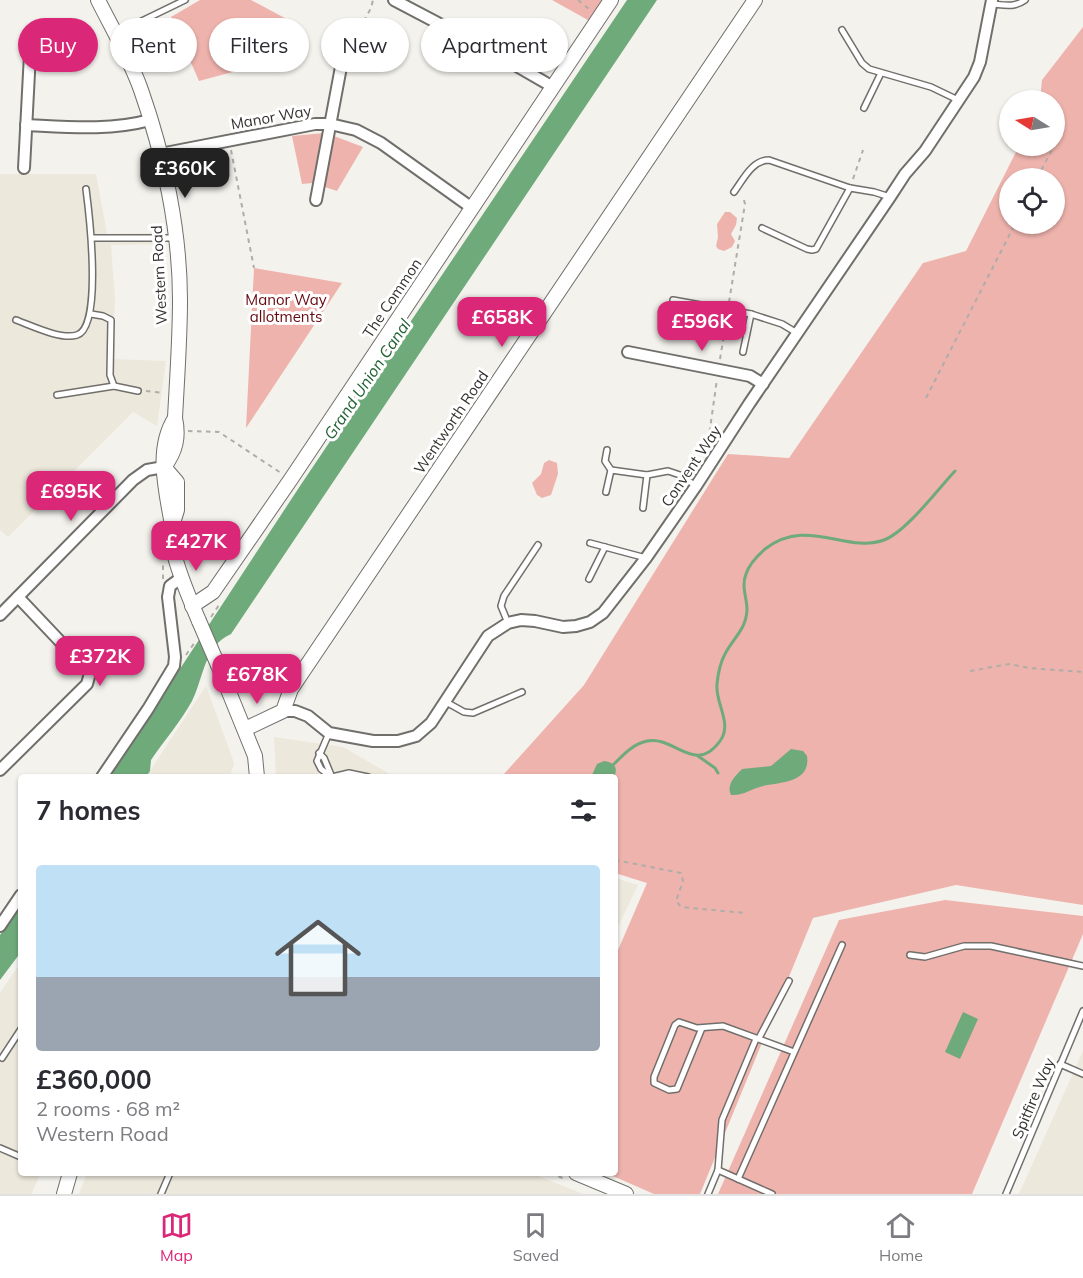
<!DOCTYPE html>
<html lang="en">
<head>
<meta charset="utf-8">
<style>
  :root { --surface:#fff; --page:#f2f2f3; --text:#2b2b33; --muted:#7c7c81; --line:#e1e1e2; --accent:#db2777 }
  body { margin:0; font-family:Mulish,sans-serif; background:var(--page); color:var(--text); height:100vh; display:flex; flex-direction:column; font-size:22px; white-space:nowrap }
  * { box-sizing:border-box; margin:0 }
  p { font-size:20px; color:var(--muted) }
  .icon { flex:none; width:33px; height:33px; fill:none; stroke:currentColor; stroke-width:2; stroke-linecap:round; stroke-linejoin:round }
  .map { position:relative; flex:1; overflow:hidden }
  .panel { position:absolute; left:18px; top:774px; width:600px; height:402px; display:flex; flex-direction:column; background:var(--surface); border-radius:6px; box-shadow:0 2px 4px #0004 }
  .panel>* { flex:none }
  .top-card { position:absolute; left:18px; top:18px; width:600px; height:54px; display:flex; gap:12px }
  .needle { width:39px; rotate:281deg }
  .tools { position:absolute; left:999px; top:90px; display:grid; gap:12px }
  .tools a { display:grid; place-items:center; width:66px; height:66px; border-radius:50%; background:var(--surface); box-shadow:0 2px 4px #0004; font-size:30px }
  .price { position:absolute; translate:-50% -51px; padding:0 14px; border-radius:12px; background:var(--accent); color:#fff; font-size:20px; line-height:39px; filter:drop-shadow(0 2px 3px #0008) }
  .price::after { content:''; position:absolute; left:50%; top:36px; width:18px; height:14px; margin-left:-9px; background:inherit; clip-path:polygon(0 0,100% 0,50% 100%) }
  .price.on { background:#222; color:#fff }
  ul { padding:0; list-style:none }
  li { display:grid; align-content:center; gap:12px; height:318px; padding:0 18px }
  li+li { border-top:2px solid var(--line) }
  li span { display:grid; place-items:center; height:186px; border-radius:6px; color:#555 }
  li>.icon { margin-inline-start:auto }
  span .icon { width:108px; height:108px; fill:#fffc; stroke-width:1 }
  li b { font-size:26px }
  h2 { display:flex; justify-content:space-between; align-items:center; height:72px; padding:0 18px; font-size:26px }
  .pill { padding:0 21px; border-radius:27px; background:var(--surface); box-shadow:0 2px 4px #0004; font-size:21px; line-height:54px }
  .pill.on { background:var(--accent); color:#fff }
  .tabs { display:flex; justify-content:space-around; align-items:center; height:84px; border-top:2px solid var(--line); background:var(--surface); font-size:16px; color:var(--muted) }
  .tabs a { display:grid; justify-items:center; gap:3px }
  .tabs .on { color:var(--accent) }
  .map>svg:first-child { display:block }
  .built { fill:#ede8dc }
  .green { fill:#efb3ad; fill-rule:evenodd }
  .water { fill:#6eaa7a }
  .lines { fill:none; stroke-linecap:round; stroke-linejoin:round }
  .stream { stroke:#6eaa7a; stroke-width:3 }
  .service-casing { stroke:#716f6b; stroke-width:8 }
  .minor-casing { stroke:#716f6b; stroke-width:14 }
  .tertiary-casing { stroke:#716f6b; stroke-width:16 }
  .path { stroke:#aeada9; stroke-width:2; stroke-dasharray:4.5 4.5; stroke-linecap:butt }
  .service { stroke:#fff; stroke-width:5 }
  .minor { stroke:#fff; stroke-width:10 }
  .tertiary { stroke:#fff; stroke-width:14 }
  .tertiary-bridge-casing { stroke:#716f6b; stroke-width:16; stroke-linecap:butt }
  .tertiary-bridge { stroke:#fff; stroke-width:14 }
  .labels { text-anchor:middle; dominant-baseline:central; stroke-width:6; stroke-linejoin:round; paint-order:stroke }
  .street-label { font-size:15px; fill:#333230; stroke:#fff }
  .park-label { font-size:15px; fill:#660810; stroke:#fff }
  .water-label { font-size:16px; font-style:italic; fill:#216233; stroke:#fff }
</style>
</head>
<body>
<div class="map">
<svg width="1083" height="1194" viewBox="0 0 1083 1194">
  <rect width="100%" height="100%" fill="#f4f2ed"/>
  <!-- built -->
  <g class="built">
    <polygon points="0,174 96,174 107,234 163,233 164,244 111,245 115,299 112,359 166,361 157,426 133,412 8,537 0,530"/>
    <polygon points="206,686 234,763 230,777 146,777"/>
    <polygon points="274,737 343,747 395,777 276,777"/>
    <polygon points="615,878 638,885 615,933"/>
    <polygon points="21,962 21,1173 41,1173 31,1194 0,1194 0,993"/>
    <polygon points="1083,1051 1083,1194 1019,1194"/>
    <polygon points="87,1173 531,1173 583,1194 79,1194"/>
  </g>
  <!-- green -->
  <g class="green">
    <polygon points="200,0 251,0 294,23 277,60 199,81 171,17"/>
    <polygon points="552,0 610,0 595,24"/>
    <path d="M1083 27V905L956 885 813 918 700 1194H654L606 1173H615V957L647 883 615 873V777H504V774L584 685 728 454 789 458 923 263 966 251 1019 146H1054V100H1040L1042 80ZM1010 178H1054V224H1010Z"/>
    <polygon points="324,133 313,183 302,184 292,136"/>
    <polygon points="334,136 363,147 337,191 325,187"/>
    <polygon points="725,212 730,212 737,218 736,225 731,234 735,241 732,247 724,251 718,249 716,246 718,237 717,224"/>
    <polygon points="254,268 342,283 246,428"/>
    <polygon points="549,460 557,463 558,474 551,495 542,498 537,495 532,483 541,474 544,463"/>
    <polygon points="945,900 1083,916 1083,934 972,1194 718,1194 839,920"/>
  </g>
  <!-- water -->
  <g class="water">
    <path d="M627 0H657L231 634C204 646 204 677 192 701 181 721 164 741 151 760L150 771 146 777H109L300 486Z"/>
    <path d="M791 749 803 751 807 756C811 783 780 782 763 786 751 789 743 796 731 795 726 785 735 776 742 769L771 766Z"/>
    <path d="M604 761C613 762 619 767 614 777H591L597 764Z"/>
    <polygon points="21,905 21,952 0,980 0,935"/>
    <polygon points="963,1012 978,1019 960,1059 945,1052"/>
  </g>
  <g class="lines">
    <!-- stream -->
    <g class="stream">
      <polyline points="698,756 715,768 718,773"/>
      <path d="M614 764C624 754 633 744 647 741 674 735 695 776 720 741 733 723 715 704 717 684 718 674 720 663 725 654 733 638 746 630 747 610 747 597 741 587 746 574 749 564 757 556 765 549 807 516 846 554 884 540 906 532 938 489 955 471"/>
    </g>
    <defs>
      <g id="service">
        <path d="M992 4C1004 5 1014 8 1025 0"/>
        <polyline points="842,30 862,63 869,69 931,87 958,100"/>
        <polyline points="117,33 185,0"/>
        <polyline points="864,108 881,73"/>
        <path d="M734 192C743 180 752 160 769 160L850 188 874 192 890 197"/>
        <polyline points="762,228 807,249 812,250 816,249 850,188"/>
        <polyline points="92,238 174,238"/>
        <polyline points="673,300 751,314"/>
        <polyline points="91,314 103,316 111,320 110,375 114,386"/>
        <path d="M16 320C32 326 61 340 77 335 103 327 89 212 86 189"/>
        <polyline points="743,352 751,314 782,324 797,333"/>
        <polyline points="57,395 114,386 138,391"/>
        <polyline points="607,450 605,461 611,470"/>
        <polyline points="606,492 611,470 647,475 668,471 680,475 696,486"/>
        <polyline points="643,508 647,475"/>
        <polyline points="590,543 605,547"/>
        <polyline points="589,579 605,547 646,558"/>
        <polyline points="508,623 501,606 504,596 538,545"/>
        <polyline points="446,702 464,712 473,713 522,692"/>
        <polyline points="329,733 317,761 321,769 331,777"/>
        <polyline points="319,753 324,758 331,775"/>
        <polyline points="332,777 349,773 368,777"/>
        <polyline points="910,955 925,957 964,946 991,946 1083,966"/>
        <polyline points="702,1028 677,1089 669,1090 654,1083 654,1077 675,1025 679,1022 697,1028 723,1026 794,1052"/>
        <polyline points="2,1058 21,1029"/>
        <polyline points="1060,1064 1083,1074"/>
        <polyline points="0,1148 21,1157"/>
        <polyline points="718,1170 772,1194"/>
        <polyline points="738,1179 842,945"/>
        <polyline points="161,1194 170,1173"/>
        <polyline points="708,1194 718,1170 722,1120 756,1039 759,1038 789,981"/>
        <polyline points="1006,1194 1083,1011"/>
      </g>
      <g id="minor">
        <polyline points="394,0 491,51 553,87"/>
        <path d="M26 125C68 127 110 131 150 120"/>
        <polyline points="160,154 315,124 330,124 356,130 381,143 472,208"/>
        <polyline points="24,168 30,54 52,36"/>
        <polyline points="316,200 344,51"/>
        <polyline points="628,352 750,376 763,384"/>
        <polyline points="0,615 133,480 147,470 164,467"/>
        <polyline points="283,711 295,711 308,716 329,733 373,741 398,741 416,736 431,723 488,636 508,623 521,620 535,621 563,627 576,626 590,622 603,613 646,558 696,486 749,404 890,197 905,174 925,151 974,77 980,62 992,0"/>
        <polyline points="0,770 87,684 90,673 18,597"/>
        <polyline points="102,777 148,709 174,666 175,657 168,597 170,586 181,578"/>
        <polyline points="0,926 21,895"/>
      </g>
      <g id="tertiary">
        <path d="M98 0C113 30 130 59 141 90 164 155 180 231 180 300 180 339 177 379 175 418 179 437 176 451 164 467L177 482V510L172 526"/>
        <path d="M175 418C155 449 166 490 172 525 174 535 173 546 175 557 181 579 190 600 199 621"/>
        <polyline points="192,606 213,592 291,479 611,0"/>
        <polyline points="218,665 255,756 257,777"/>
        <polyline points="245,729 283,711 291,689 755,0"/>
        <polyline points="576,1173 626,1194"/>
        <polyline points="64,1194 70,1173"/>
      </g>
    </defs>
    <!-- service casing -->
    <use href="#service" class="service-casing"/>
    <!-- minor casing -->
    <use href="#minor" class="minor-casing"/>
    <!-- tertiary casing -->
    <use href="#tertiary" class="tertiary-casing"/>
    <!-- path -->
    <g class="path">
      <polyline points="578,0 589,9"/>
      <polyline points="351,45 371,8 373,0"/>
      <polyline points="1054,144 1057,138"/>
      <polyline points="231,150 254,268"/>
      <polyline points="1037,178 1054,146"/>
      <polyline points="853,179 863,150"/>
      <polyline points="729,302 745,204 743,196"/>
      <polyline points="720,359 727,317"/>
      <polyline points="146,391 164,393"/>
      <polyline points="926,398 1015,224"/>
      <polyline points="188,431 219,432 281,473"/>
      <polyline points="707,450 717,379"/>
      <polyline points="163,579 163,563"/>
      <polyline points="211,617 221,602"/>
      <polyline points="186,655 195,642"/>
      <polyline points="970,671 1009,664 1029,668 1083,672"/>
      <polyline points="615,860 681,873 683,881 676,901 681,907 745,913"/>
      <polyline points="550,1173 565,1179"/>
    </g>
    <!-- service -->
    <use href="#service" class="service"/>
    <!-- minor -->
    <use href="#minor" class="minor"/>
    <!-- tertiary -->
    <use href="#tertiary" class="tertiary"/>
    <defs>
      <polyline id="tertiary-bridge" points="199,621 218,665"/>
    </defs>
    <!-- tertiary-bridge casing -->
    <use href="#tertiary-bridge" class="tertiary-bridge-casing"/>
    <!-- tertiary-bridge -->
    <use href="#tertiary-bridge" class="tertiary-bridge"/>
  </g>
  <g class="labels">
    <!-- street labels -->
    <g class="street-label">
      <text transform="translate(271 117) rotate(-10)">Manor Way</text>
      <text transform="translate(159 275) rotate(-93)">Western Road</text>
      <text transform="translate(392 298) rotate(-56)">The Common</text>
      <text transform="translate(451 422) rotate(-56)">Wentworth Road</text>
      <text transform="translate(691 466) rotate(-56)">Convent Way</text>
      <text transform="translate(1033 1098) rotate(-67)">Spitfire Way</text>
    </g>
    <!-- park labels -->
    <g class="park-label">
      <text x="286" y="299">Manor Way<tspan x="286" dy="17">allotments</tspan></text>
    </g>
    <!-- water labels -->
    <g class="water-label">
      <text transform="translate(367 379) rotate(-56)">Grand Union Canal</text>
    </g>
  </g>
</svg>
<div class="tools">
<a><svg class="needle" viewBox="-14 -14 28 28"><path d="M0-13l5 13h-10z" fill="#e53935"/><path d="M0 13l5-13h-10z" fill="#7c7c81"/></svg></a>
<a><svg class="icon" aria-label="locate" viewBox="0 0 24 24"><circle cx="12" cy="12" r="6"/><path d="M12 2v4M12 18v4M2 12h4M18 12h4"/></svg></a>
</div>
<b class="price on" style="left:185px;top:199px">£360K</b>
<b class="price" style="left:502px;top:348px">£658K</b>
<b class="price" style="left:702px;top:352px">£596K</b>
<b class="price" style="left:71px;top:522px">£695K</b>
<b class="price" style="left:196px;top:572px">£427K</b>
<b class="price" style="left:100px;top:687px">£372K</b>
<b class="price" style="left:257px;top:705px">£678K</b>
<div class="top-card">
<a class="pill on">Buy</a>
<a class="pill">Rent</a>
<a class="pill">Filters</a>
<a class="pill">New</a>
<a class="pill">Apartment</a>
</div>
<section class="panel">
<h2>7 homes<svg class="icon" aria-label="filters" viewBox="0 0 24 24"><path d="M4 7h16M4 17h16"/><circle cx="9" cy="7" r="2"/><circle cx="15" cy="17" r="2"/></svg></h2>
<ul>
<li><span style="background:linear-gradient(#bfe0f5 60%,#9aa5b1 0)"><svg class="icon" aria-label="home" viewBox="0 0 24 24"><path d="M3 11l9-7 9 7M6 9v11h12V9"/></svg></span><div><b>£360,000</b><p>2 rooms · 68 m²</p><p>Western Road</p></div></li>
</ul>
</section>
</div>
<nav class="tabs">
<a class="on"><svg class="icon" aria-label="map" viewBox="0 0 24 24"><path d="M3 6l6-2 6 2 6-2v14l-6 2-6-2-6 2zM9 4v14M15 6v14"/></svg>Map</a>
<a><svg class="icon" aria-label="saved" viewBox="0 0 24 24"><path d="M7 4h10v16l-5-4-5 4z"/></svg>Saved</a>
<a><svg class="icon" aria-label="home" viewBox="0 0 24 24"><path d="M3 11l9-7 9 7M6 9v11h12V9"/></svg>Home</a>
</nav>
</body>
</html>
